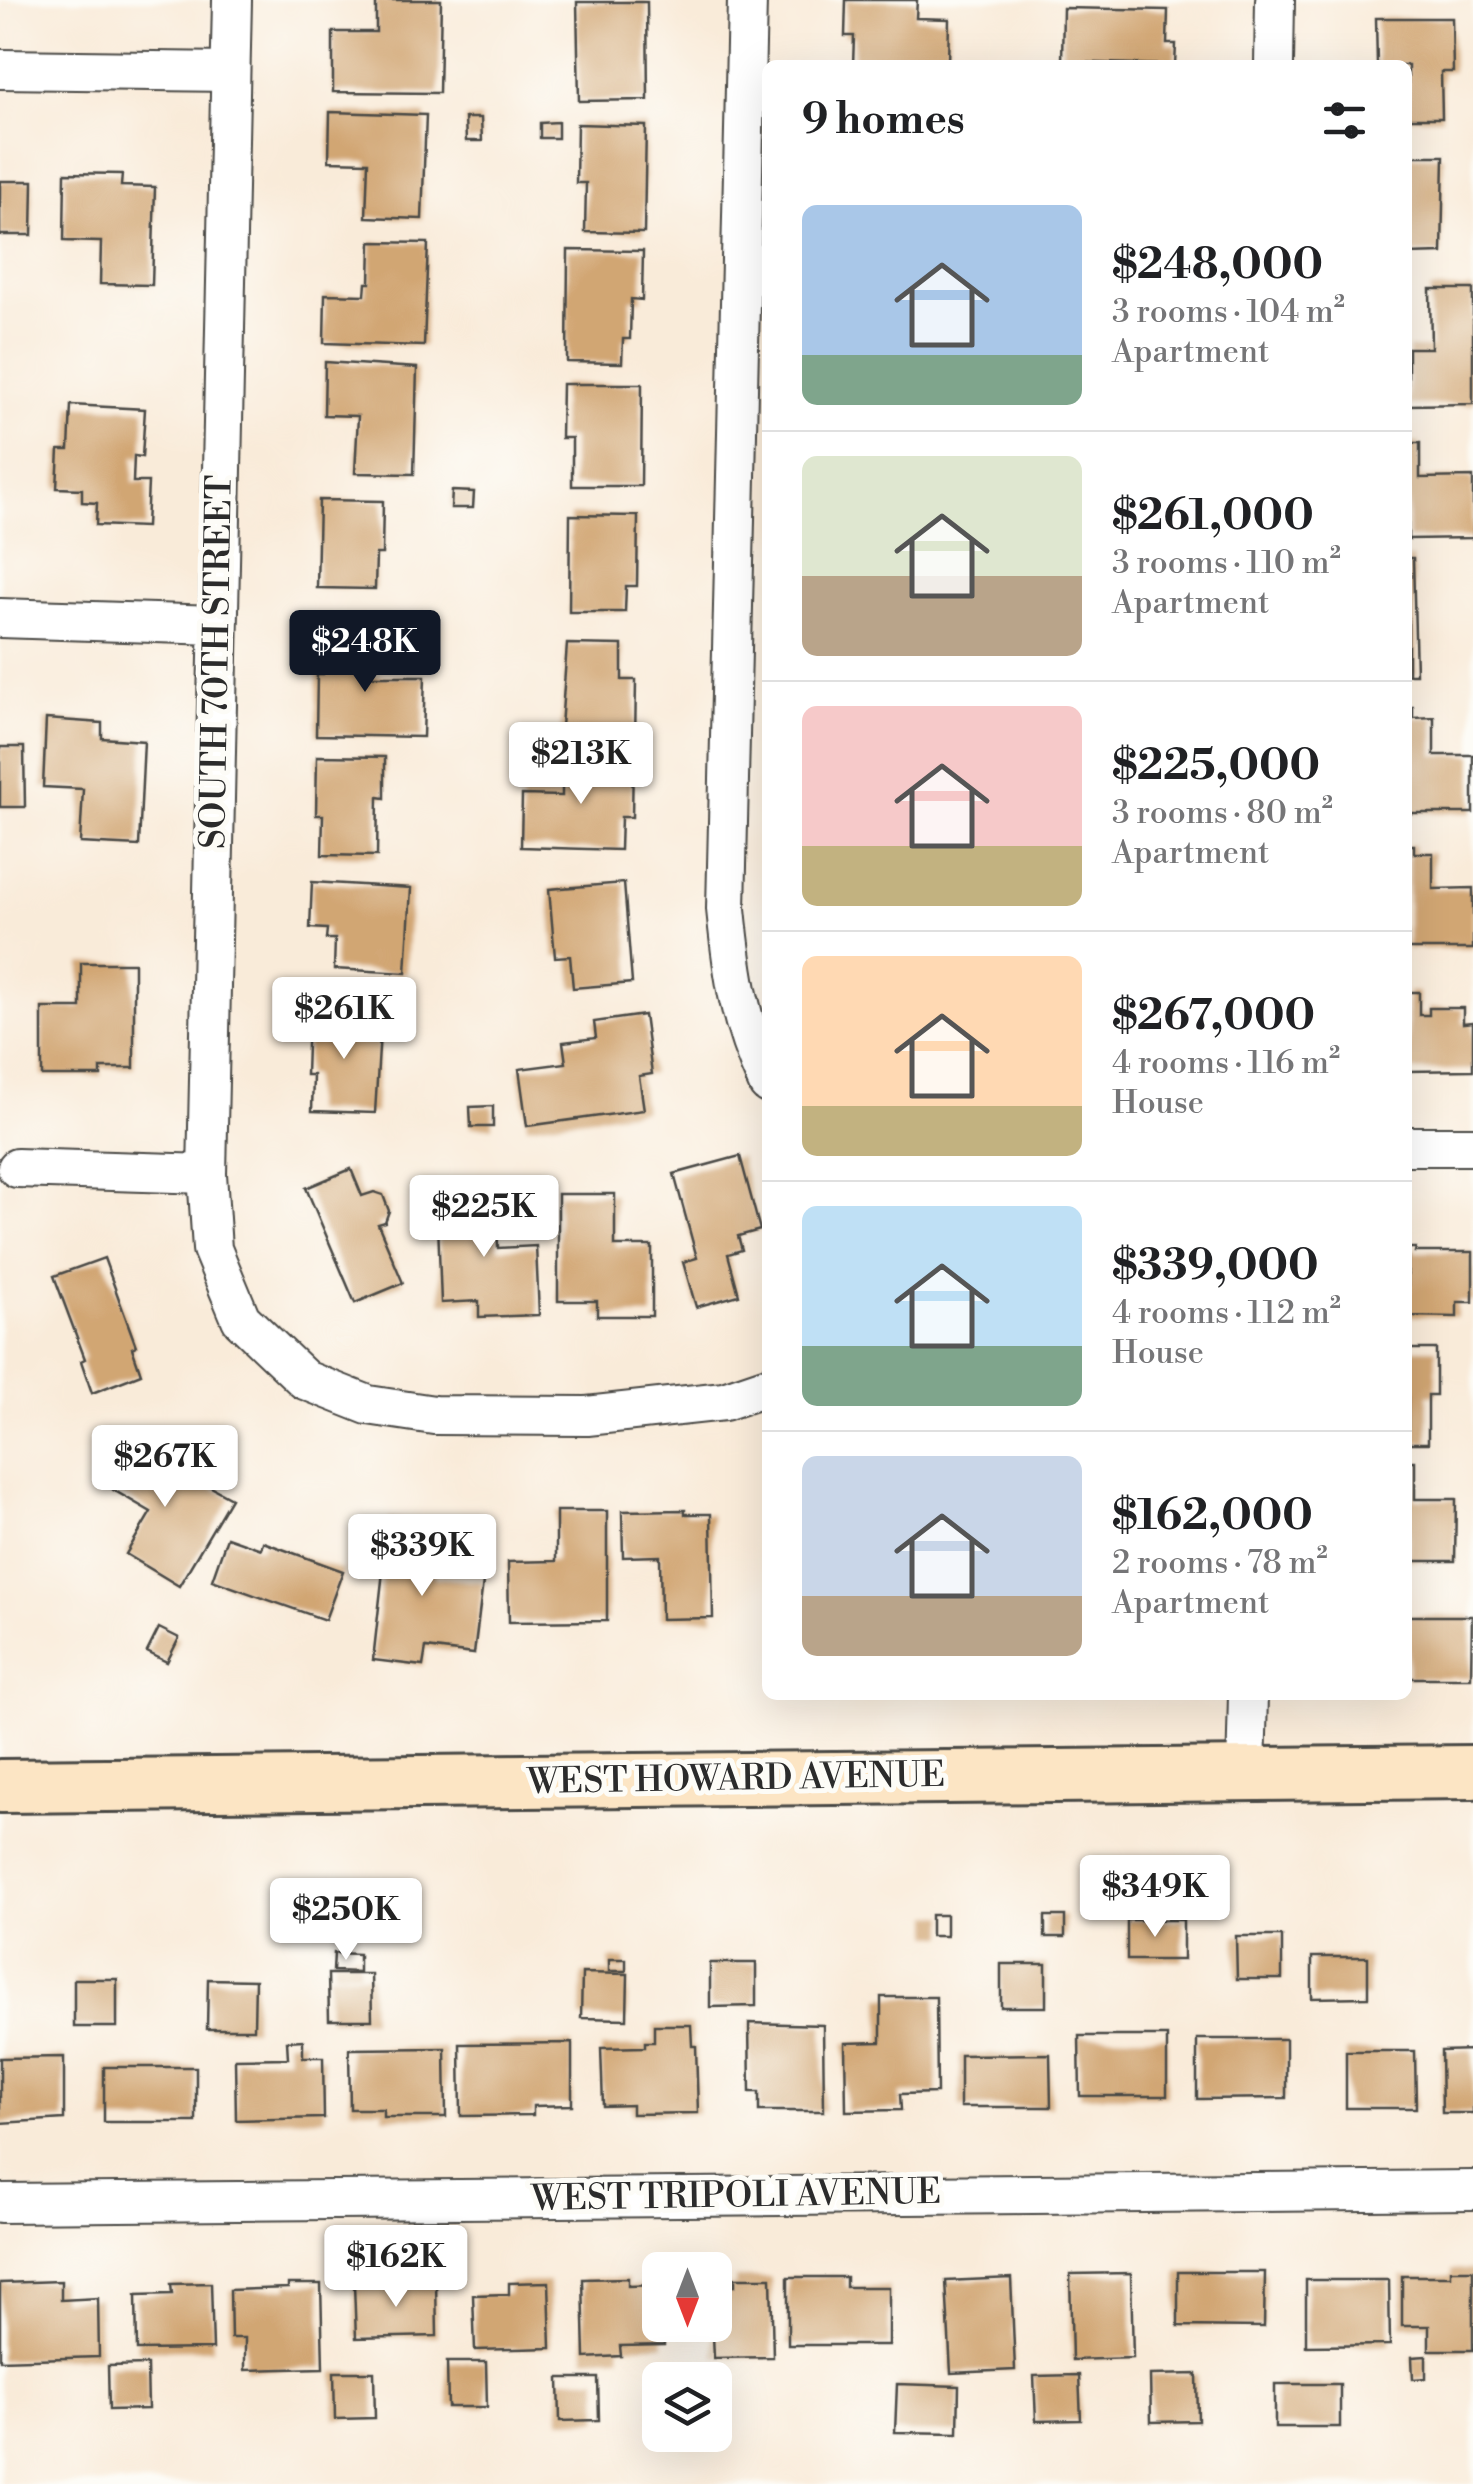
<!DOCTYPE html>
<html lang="en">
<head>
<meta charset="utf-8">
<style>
  :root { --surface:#fff; --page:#f2f2f2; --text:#202124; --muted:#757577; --line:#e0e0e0; --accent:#111827 }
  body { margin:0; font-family:"Libre Bodoni",serif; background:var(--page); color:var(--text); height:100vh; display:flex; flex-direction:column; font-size:38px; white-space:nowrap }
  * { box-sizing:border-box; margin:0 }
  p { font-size:32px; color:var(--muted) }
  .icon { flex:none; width:55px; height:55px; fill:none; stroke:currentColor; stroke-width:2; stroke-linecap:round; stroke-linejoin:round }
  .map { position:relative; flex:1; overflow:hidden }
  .side { position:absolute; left:762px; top:60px; width:650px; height:1640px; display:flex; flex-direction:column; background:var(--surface); border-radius:15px; box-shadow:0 10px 40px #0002 }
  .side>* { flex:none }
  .needle { width:65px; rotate:180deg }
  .buttons { position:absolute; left:642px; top:2252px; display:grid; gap:20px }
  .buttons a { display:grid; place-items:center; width:90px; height:90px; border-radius:15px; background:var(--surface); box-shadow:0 10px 40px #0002; font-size:50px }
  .price { position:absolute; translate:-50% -85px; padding:0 22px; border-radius:10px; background:#fff; color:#222; font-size:32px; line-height:65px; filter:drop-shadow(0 2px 5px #0008) }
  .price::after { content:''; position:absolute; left:50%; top:60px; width:30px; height:22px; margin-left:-15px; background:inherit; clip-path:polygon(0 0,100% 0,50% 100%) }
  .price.current { background:var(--accent); color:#fff }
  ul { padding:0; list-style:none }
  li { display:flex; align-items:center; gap:30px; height:250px; padding:0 40px }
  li+li { border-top:2px solid var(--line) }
  li span { display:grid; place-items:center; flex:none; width:280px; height:200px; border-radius:15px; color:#555 }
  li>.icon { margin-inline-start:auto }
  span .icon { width:120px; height:120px; fill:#fffc; stroke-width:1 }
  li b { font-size:42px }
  h2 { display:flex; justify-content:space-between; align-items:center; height:120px; padding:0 40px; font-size:42px }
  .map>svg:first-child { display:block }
  .building { fill:#d1a673 }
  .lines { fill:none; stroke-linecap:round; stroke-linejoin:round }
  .street-casing { stroke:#4a4845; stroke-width:42 }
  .secondary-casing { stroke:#4a4845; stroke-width:58 }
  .street { stroke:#fff; stroke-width:38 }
  .secondary { stroke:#fce5c4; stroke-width:52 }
  .labels { text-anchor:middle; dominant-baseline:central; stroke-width:10; stroke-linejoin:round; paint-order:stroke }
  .street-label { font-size:35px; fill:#2b2b2b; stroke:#fdfcf7 }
</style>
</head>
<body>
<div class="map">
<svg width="1473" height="2484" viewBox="0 0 1473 2484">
  <rect width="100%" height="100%" fill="#fdfcf7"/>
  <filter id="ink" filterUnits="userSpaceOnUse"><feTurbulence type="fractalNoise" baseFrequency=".01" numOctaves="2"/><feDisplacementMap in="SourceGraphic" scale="20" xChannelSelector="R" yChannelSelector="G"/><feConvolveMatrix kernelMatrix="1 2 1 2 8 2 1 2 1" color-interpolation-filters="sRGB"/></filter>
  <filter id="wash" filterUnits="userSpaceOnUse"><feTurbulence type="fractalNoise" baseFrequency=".0048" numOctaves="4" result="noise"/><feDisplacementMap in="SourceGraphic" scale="40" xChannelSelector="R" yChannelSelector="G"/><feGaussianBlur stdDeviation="2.25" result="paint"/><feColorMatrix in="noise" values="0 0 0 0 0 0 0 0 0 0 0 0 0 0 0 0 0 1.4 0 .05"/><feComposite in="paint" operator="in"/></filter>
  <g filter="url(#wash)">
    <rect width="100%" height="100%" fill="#f9ebd9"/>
    <g id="blocks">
      <!-- building -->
      <g class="building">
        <polygon points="376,0 441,0 439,93 333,92 333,32 376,32"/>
        <polygon points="846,0 917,0 916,18 949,19 948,65 853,65 854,36 845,36"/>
        <polygon points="577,2 647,2 648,100 579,101"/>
        <polygon points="1063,8 1168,10 1167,44 1176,44 1175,65 1062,62"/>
        <polygon points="1376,18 1452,18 1453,72 1441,72 1442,118 1408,118 1408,65 1377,65"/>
        <polygon points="330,112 426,115 422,219 366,217 368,162 329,161"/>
        <polygon points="465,118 481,118 482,141 466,141"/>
        <polygon points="558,122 558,138 540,138 540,123"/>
        <polygon points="577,124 646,126 644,233 585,232 586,183 576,183"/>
        <polygon points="1408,156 1444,156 1442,253 1408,254"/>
        <polygon points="65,173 122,174 121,186 155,187 152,285 100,284 101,242 64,241"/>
        <polygon points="0,181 33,181 32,235 0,235"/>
        <polygon points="371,242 428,243 424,346 324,343 325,294 365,295 366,283 370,283"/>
        <polygon points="568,250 643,251 642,300 631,299 630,339 623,339 622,363 567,362"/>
        <polygon points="1430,289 1473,289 1473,404 1408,405 1408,348 1431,348"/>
        <polygon points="325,362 417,368 414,474 355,473 358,416 324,415"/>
        <polygon points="562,384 642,384 641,486 572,486 572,438 561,438"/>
        <polygon points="71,405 145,409 142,457 134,456 133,482 148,482 146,527 96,525 97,503 82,502 82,489 57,488 59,450 69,450"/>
        <polygon points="1408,443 1420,443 1420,478 1473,477 1473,538 1408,539"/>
        <polygon points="452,491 474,492 473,508 451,508"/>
        <polygon points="319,500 383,501 382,554 376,554 375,589 317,588"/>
        <polygon points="570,515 638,516 637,586 626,586 625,612 569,612"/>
        <polygon points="1408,558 1413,558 1416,674 1408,674"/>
        <polygon points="324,638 371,639 371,676 425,676 423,737 316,735 317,674 323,674"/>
        <polygon points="567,644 622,645 622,680 636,680 635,743 560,741"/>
        <polygon points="1408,707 1413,707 1413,718 1434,717 1434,755 1473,755 1473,813 1408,813"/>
        <polygon points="46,719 102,723 102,738 144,741 139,846 80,843 83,789 43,787"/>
        <polygon points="0,747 24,747 25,807 0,807"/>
        <polygon points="317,756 385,757 385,798 378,797 377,856 322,855 323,815 316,815"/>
        <polygon points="562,758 633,759 632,817 621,817 620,850 521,847 522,795 562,796"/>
        <polygon points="1408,845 1414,845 1414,853 1433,853 1433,889 1473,888 1473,949 1408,949"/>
        <polygon points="312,882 411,888 406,973 334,969 335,939 326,939 327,929 310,928"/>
        <polygon points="624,883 632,983 573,988 570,956 555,957 549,889"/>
        <polygon points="81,963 134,963 134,1068 101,1068 101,1076 42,1076 42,1008 81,1008"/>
        <polygon points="1408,992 1419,992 1419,1015 1429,1015 1429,1008 1463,1008 1463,1023 1473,1022 1473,1070 1408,1071"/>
        <polygon points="308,1014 381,1016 375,1113 312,1111 313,1075 306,1075"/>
        <polygon points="644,1015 652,1074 639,1076 644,1110 527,1126 519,1069 566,1063 563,1042 596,1038 594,1022"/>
        <polygon points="493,1106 493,1127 471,1127 470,1107"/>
        <polygon points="740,1156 760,1230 738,1236 742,1250 728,1254 739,1295 696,1307 683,1262 697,1258 674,1174"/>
        <polygon points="351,1169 362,1196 374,1192 383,1195 389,1211 385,1222 378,1224 403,1283 355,1303 306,1188"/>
        <polygon points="558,1194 615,1194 615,1246 652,1246 652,1316 597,1316 597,1301 558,1301"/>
        <polygon points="496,1195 498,1248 536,1246 539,1315 479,1317 479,1301 441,1303 437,1197"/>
        <polygon points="1408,1248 1416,1248 1415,1252 1473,1252 1473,1302 1457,1302 1457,1317 1408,1316"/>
        <polygon points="104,1258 136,1346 132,1348 141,1374 92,1393 81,1361 85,1359 54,1276"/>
        <polygon points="1408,1349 1436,1349 1436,1395 1428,1395 1428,1443 1408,1443"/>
        <polygon points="123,1439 231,1498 179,1586 126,1554 151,1512 98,1481"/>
        <polygon points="1408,1461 1415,1461 1415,1499 1456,1499 1455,1561 1408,1561"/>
        <polygon points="685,1510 685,1514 711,1514 713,1618 661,1619 660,1556 623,1557 622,1511"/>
        <polygon points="556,1511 607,1511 607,1621 509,1622 508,1562 556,1561"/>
        <polygon points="389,1518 440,1524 434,1577 483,1582 474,1654 426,1648 423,1666 373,1660"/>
        <polygon points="227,1537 261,1549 263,1542 343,1571 325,1620 212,1580"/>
        <polygon points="1408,1616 1472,1616 1471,1678 1408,1678"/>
        <polygon points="159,1628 179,1638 167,1662 147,1652"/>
        <rect x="931" y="1915" width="15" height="21"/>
        <rect x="1045" y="1916" width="20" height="21"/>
        <rect x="1127" y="1920" width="56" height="40"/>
        <polygon points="1236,1936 1282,1936 1282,1979 1237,1979"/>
        <polygon points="334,1953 359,1954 359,1972 333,1971"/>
        <polygon points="1312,1957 1368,1957 1368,1997 1312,1998"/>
        <rect x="609" y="1959" width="17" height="12"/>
        <polygon points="710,1963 756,1963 756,2006 710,2007"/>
        <rect x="1001" y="1964" width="45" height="43"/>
        <polygon points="582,1973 628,1974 627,2019 581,2018"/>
        <polygon points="328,1974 371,1974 372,2020 329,2020"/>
        <rect x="74" y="1979" width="43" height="48"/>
        <polygon points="208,1979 255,1980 254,2029 207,2029"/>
        <polygon points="881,1997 936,1997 937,2093 900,2094 901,2110 846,2111 845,2043 881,2042"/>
        <polygon points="749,2023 823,2025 824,2111 759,2111 759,2092 750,2092"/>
        <polygon points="654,2025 691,2025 692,2046 696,2046 698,2113 632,2114 632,2105 603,2106 601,2048 645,2047 645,2042 654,2042"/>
        <polygon points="1079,2036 1167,2036 1167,2096 1080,2096"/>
        <polygon points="1197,2039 1286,2039 1286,2098 1197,2099"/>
        <polygon points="303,2040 303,2057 323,2057 324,2118 236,2120 235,2059 288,2058 287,2041"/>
        <polygon points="572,2043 572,2105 533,2106 533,2115 461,2116 460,2044"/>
        <polygon points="445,2048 446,2117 383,2117 383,2109 350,2109 349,2049"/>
        <polygon points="1473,2050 1473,2113 1442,2113 1441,2051"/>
        <polygon points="1346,2051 1415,2051 1416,2108 1346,2108"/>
        <polygon points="1050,2054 1051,2107 960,2107 960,2055"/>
        <polygon points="64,2057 64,2119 0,2123 0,2058"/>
        <rect x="104" y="2067" width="92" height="55"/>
        <polygon points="1451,2270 1473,2270 1473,2350 1429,2350 1429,2326 1402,2326 1402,2276 1451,2276"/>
        <polygon points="1178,2272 1265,2272 1264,2327 1178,2326"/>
        <polygon points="1131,2273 1133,2358 1072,2360 1070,2274"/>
        <polygon points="788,2277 846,2277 846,2287 889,2287 889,2345 788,2345"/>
        <polygon points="628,2278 628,2286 660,2285 660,2325 664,2325 664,2345 620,2346 621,2356 585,2358 583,2279"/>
        <polygon points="735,2278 771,2278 773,2357 714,2358 713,2335 681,2336 681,2325 715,2325 715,2287 735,2286"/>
        <polygon points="1011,2278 1015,2370 951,2373 946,2281"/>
        <polygon points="1306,2280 1389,2280 1390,2345 1306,2346"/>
        <polygon points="61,2281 61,2300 98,2298 99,2357 0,2360 0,2283"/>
        <polygon points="436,2282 437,2336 356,2338 354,2284"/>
        <polygon points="549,2282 551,2348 475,2350 473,2295 509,2294 509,2283"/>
        <polygon points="211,2283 213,2349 137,2350 136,2295 172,2294 171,2284"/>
        <polygon points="288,2284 321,2284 323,2368 245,2370 245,2338 231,2338 230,2290 288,2288"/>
        <polygon points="1426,2356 1426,2378 1413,2379 1412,2357"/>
        <polygon points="447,2362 486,2362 487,2407 448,2407"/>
        <polygon points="147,2365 148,2409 109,2410 108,2366"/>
        <polygon points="334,2372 374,2372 375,2418 335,2419"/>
        <polygon points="1197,2374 1198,2421 1151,2422 1150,2375"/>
        <polygon points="1079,2375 1081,2420 1036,2421 1034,2376"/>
        <polygon points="559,2378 598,2378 599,2420 560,2421"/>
        <polygon points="897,2384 959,2386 958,2433 895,2432"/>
        <rect x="1275" y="2384" width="65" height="43"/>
      </g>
    </g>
  </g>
  <g filter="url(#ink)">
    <use href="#blocks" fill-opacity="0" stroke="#4a4845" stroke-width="2.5"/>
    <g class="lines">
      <defs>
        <g id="street">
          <polyline points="232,0 207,1174 212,1249 241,1319 305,1380 368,1405 434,1415 587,1416 724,1401 768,1386"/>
          <path d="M747 0 726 909C733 978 739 1020 768 1084"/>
          <polyline points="1274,65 1275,0"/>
          <polyline points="0,69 230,72"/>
          <polyline points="0,618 217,625"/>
          <polyline points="1408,1146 1473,1146"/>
          <polyline points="17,1168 207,1174"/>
          <polyline points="1246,1774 1248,1695"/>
          <polyline points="0,2203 1473,2190"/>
        </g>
        <polyline id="secondary" points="0,1786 1473,1772"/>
      </defs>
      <!-- street casing -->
      <use href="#street" class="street-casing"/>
      <!-- secondary casing -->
      <use href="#secondary" class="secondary-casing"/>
      <!-- street -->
      <use href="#street" class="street"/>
      <!-- secondary -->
      <use href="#secondary" class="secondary"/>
    </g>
  </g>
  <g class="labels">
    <!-- street labels -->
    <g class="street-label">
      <text transform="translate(217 662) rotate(-89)">SOUTH 70TH STREET</text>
      <text transform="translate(736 1779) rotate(-1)">WEST HOWARD AVENUE</text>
      <text transform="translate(736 2196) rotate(-1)">WEST TRIPOLI AVENUE</text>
    </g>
  </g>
</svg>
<div class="buttons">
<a><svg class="needle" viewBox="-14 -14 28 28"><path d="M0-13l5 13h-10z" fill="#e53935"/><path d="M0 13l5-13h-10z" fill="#757577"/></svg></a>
<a><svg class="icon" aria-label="layers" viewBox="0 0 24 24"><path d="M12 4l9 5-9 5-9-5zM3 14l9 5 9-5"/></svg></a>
</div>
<b class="price current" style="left:365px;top:695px">$248K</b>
<b class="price" style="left:581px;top:807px">$213K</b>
<b class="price" style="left:344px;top:1062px">$261K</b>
<b class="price" style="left:484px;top:1260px">$225K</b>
<b class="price" style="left:165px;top:1510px">$267K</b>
<b class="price" style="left:422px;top:1599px">$339K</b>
<b class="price" style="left:1155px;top:1940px">$349K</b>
<b class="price" style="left:346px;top:1963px">$250K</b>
<b class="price" style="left:396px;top:2310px">$162K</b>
<section class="side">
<h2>9 homes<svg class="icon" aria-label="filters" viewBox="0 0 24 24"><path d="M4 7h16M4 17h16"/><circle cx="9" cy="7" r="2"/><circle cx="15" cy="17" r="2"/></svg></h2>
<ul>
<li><span style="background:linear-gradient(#a9c7e8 75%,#7fa58c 0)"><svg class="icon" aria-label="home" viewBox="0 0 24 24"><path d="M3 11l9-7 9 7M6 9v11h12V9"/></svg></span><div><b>$248,000</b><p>3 rooms · 104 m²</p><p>Apartment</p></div></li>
<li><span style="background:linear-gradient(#dfe7d0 60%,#b9a48a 0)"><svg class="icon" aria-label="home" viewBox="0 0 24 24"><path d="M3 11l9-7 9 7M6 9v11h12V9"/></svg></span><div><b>$261,000</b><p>3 rooms · 110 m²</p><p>Apartment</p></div></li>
<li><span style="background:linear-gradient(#f6c9c9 70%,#c2b280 0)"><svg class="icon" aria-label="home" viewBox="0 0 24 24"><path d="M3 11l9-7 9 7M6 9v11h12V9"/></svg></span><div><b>$225,000</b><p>3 rooms · 80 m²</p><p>Apartment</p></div></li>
<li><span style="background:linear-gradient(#ffd9b3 75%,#c2b280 0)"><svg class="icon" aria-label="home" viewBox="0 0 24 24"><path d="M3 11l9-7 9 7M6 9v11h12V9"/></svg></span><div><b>$267,000</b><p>4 rooms · 116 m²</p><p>House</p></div></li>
<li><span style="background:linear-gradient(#bfe0f5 70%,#7fa58c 0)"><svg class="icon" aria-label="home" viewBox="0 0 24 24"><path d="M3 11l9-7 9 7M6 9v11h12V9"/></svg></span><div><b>$339,000</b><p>4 rooms · 112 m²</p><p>House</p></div></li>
<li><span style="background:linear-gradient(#c9d6e8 70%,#b9a48a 0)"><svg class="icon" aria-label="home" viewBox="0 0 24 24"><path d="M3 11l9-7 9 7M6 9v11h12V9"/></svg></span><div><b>$162,000</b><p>2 rooms · 78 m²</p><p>Apartment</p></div></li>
</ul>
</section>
</div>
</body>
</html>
